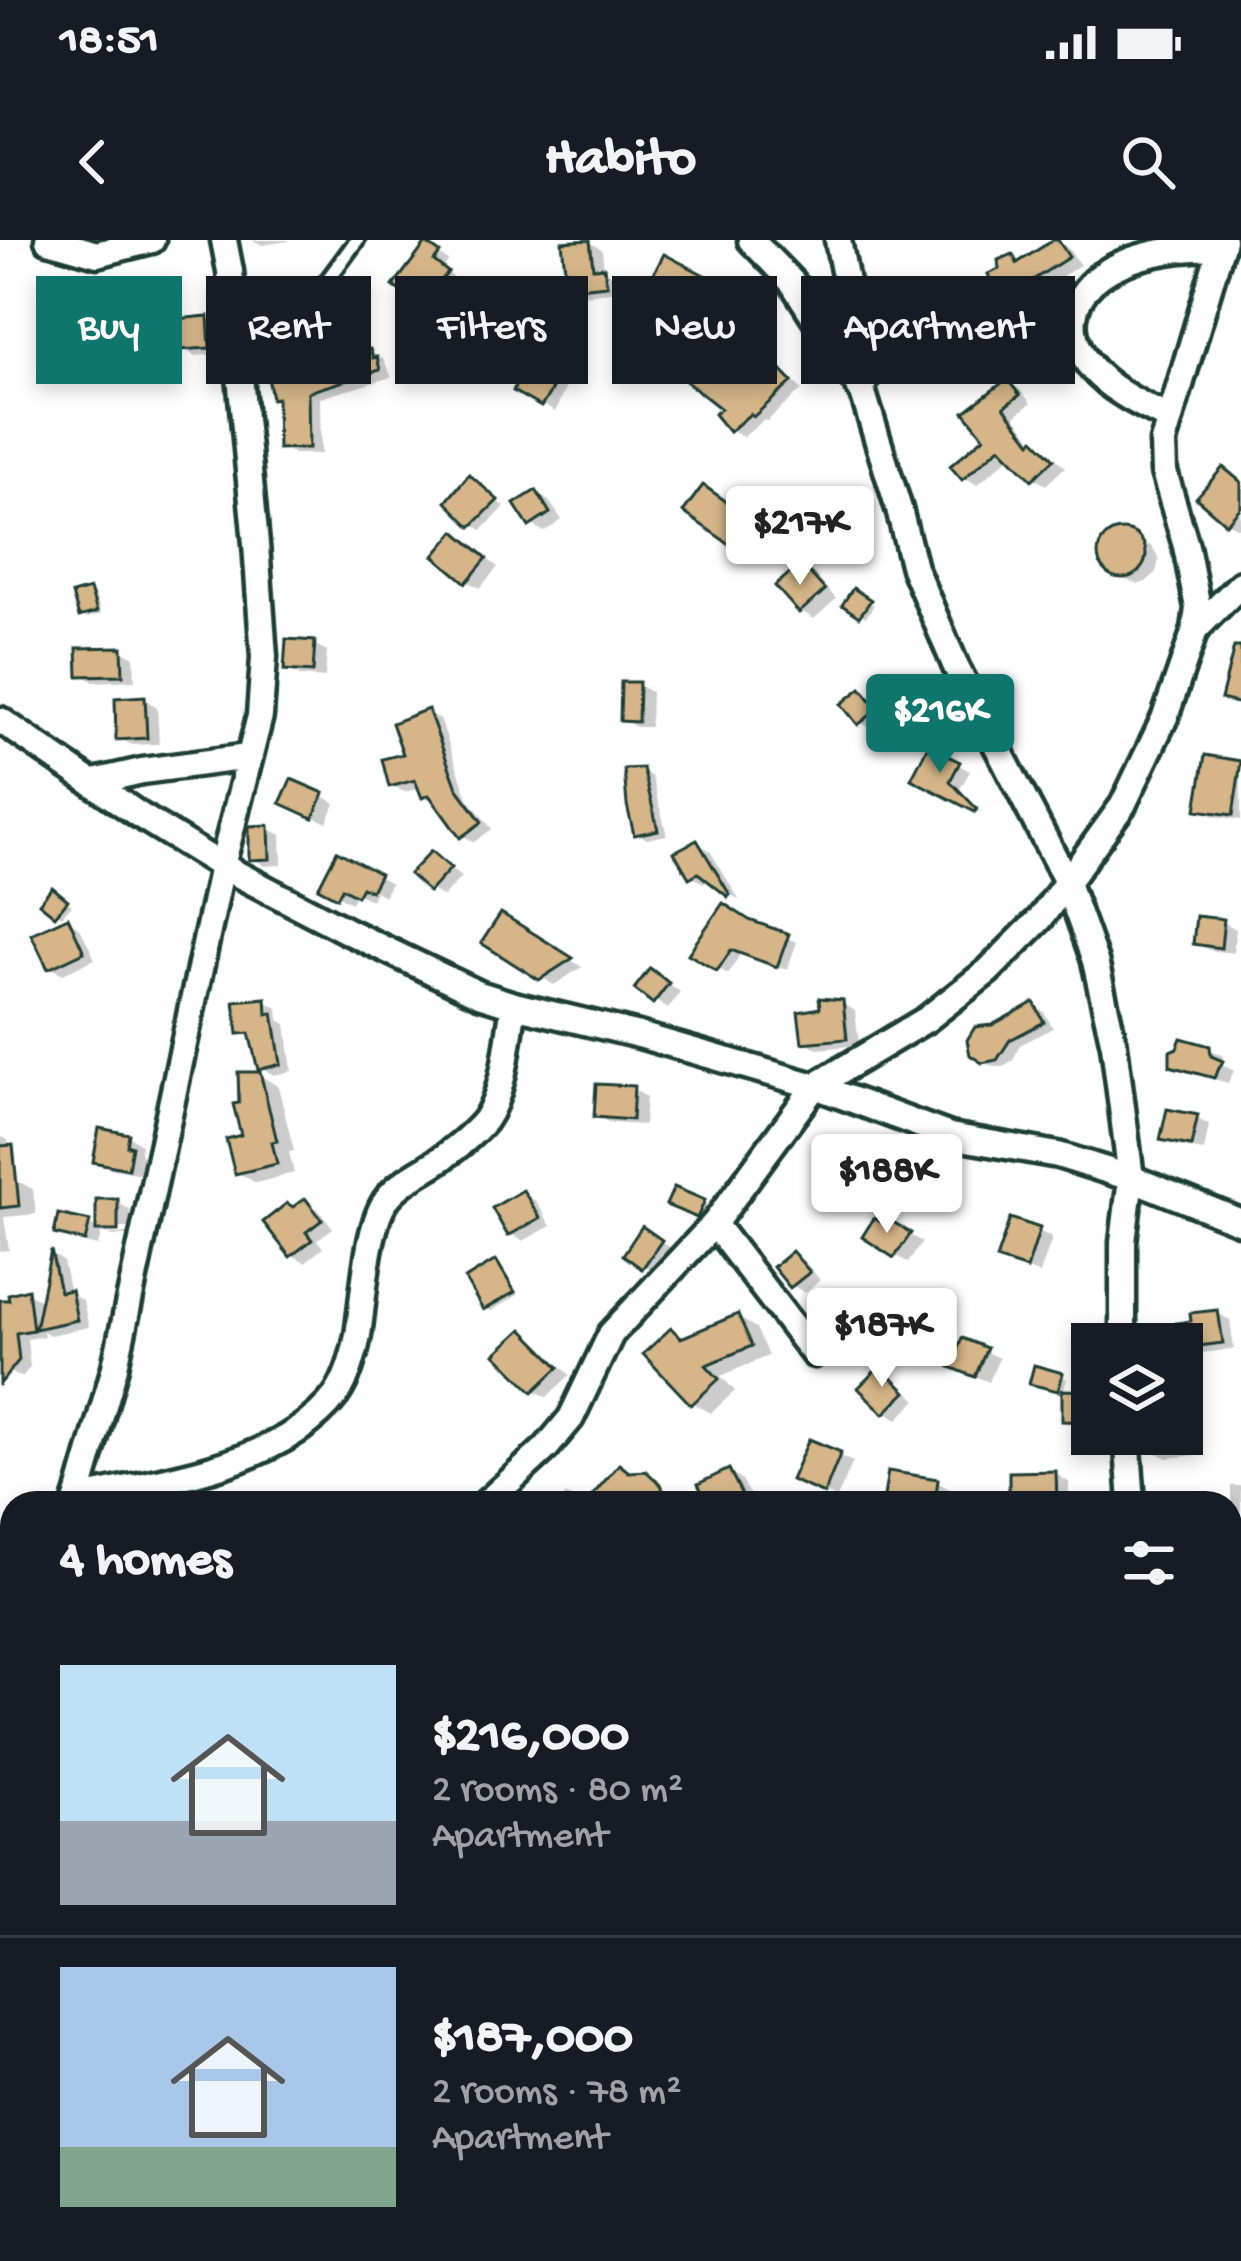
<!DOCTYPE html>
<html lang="en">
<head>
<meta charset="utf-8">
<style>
  :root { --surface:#171b24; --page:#242831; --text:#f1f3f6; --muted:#9ea1a6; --line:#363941; --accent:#0f766e }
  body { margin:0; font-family:"Gochi Hand",sans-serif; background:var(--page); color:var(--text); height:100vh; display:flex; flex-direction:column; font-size:45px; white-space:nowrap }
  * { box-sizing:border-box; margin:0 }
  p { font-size:39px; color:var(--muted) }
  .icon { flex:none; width:66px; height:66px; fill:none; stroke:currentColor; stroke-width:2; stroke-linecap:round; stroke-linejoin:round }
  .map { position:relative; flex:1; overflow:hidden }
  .details { position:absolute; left:0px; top:1251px; width:1242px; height:771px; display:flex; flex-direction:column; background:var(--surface); border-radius:36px 36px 0 0; box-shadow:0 6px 18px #0003 }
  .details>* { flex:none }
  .banner { position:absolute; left:36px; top:36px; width:1170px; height:108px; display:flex; gap:24px }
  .tools { position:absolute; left:1071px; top:1083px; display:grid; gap:24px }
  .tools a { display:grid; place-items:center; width:132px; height:132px; border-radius:0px; background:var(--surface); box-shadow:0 6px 18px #0003; font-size:60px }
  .price { position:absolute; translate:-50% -102px; padding:0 27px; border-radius:12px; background:#fff; color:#222; font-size:39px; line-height:78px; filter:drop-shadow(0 3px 6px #0008) }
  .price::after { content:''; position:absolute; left:50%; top:72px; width:36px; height:27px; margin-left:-18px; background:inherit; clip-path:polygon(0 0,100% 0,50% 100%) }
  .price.current { background:var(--accent); color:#fff }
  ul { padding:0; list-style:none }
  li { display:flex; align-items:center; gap:36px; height:300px; padding:0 60px }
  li+li { border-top:3px solid var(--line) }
  li span { display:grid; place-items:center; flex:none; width:336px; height:240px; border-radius:0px; color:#555 }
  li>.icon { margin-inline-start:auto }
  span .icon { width:144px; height:144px; fill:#fffc; stroke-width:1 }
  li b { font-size:51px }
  h2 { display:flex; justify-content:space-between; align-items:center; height:144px; padding:0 60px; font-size:51px }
  .chip { padding:0 42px; border-radius:0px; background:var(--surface); box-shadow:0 6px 18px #0003; font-size:42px; line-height:108px }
  .chip.current { background:var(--accent); color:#fff }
  .status { display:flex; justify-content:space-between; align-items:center; height:84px; padding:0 60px; background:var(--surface); direction:ltr }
  .status svg { height:33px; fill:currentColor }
  header { display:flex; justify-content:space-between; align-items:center; height:156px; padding:0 60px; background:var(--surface); font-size:54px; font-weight:800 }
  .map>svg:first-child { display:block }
  .shadow { fill:#0003 }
  .building { fill:#d6b689; stroke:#1f3d34; stroke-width:3 }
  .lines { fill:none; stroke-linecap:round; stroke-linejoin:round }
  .lane-casing { stroke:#1f3d34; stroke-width:21 }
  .street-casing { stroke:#1f3d34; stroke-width:33 }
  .secondary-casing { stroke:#1f3d34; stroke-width:42 }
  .highway-casing { stroke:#1f3d34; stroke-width:51 }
  .lane { stroke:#fff; stroke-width:12 }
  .street { stroke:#fff; stroke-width:24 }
  .secondary { stroke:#fff; stroke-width:33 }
  .highway { stroke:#fff; stroke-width:42 }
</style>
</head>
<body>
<div class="status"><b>18:51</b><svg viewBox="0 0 49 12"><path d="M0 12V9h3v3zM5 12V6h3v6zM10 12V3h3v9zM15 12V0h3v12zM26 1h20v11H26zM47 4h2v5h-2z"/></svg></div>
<header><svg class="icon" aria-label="back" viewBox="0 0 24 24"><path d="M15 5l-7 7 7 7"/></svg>Habito<svg class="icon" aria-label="search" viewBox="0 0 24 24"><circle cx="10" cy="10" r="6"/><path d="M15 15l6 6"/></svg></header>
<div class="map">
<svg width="1241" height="2021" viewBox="0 0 1241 2021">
  <rect width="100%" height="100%" fill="#fff"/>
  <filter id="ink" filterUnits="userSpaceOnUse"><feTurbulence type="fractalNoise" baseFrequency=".00833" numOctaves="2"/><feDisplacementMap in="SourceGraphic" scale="24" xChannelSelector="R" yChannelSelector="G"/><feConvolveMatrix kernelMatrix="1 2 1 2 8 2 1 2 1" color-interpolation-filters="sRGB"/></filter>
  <g filter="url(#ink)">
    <!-- shadow -->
    <g class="shadow">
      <polygon points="253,0 289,0 289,1 262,5"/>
      <polygon points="1056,1 1069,9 1080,25 1042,49 1014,62 1001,55 1012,17 1023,23"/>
      <polygon points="589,2 602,9 604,30 617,38 619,51 583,55 570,47"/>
      <polygon points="438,13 448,21 443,29 457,40 443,58 428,48 419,60 397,45"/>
      <polygon points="665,18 718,46 716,51 755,81 748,90 709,63 703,77 649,49"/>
      <polygon points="207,79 220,87 222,114 195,116 182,109"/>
      <polygon points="64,84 86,98 77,111 56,96"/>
      <polygon points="160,102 173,110 175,148 161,148 148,141"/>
      <polygon points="370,112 383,119 392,137 320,158 321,214 294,214 281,207 280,160 275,157 292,124 305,132 342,127"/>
      <polygon points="564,115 577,122 555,172 517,150"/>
      <polygon points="765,117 777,124 802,150 767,181 764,180 743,197 731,190 726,168 742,137"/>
      <polygon points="1008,142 1020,150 1031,163 1015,176 1036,204 1047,210 1065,227 1046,245 1034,238 1012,215 977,245 964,237 988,197"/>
      <polygon points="1224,231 1241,242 1240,289 1227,282"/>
      <polygon points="479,244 505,267 482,290 472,284"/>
      <polygon points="536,253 549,261 562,280 544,292 531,284"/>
      <polygon points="714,255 767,292 748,312 737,306"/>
      <polygon points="1125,292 1152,307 1159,319 1156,333 1146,342 1139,344 1125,340 1110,332 1102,320 1102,306 1111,295"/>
      <polygon points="456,295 498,327 480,348 467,341"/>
      <polygon points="801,327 814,334 836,359 814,379 801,371"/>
      <polygon points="90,352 95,355 101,374 87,378 82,375"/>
      <polygon points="854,352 874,365 866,377 846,364"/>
      <polygon points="314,404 327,411 325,438 300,436 287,428"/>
      <polygon points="121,410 134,417 135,440 94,442 81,434"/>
      <polygon points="638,445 651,452 650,487 636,487 623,480"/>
      <polygon points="861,451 874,459 889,477 873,490 860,482"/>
      <polygon points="144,459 157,467 159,504 132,505 119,498"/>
      <polygon points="428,473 440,479 468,558 492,589 474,602 462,595 436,562 424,556 421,548 404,552 392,545"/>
      <polygon points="930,510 970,531 960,549 982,573 915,538"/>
      <polygon points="1207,519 1241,524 1241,580 1213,576 1200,568"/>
      <polygon points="642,531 652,537 667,595 647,599 637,593"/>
      <polygon points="323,556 335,563 327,583 296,569"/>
      <polygon points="268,588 281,595 282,625 265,626 252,618"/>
      <polygon points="697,603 710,611 740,661 711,639 704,643 691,636"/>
      <polygon points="432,614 461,637 443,657 430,649"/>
      <polygon points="342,617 391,643 384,656 376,651 371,660 356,653 351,663 322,647"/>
      <polygon points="58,654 72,665 62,676 57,673"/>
      <polygon points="502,677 582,727 554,745 486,702"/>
      <polygon points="67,680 80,688 95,719 63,734 50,727"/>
      <polygon points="1223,682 1236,689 1233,713 1209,710 1196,703"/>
      <polygon points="750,684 797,702 787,730 741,713 728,734 692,713"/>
      <polygon points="663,739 680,752 668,769 638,748"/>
      <polygon points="265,761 278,768 279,780 286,784 292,831 274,835 261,828 254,800 241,792"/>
      <polygon points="842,763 855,771 859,805 818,809 805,801"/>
      <polygon points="1034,766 1044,772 1053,788 1020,805 1013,820 1002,827 989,825 977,818 993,787"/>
      <polygon points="1209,809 1223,816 1223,825 1234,831 1228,843 1186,832 1173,825"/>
      <polygon points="259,835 278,846 294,911 289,912 294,933 256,943 237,932 244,897 242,865"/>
      <polygon points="633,849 646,857 644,885 610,883 597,876"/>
      <polygon points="1196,878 1209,885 1204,911 1176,906 1164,898"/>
      <polygon points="0,896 8,900 11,938 33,949 36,974 4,977 9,1010 0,1011"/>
      <polygon points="128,896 141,904 140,914 144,917 141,934 109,928 96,921"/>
      <polygon points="675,951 717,970 711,982 683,971"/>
      <polygon points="523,954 536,961 551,986 523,1001 511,994"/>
      <polygon points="117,962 130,970 130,988 108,988 108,994 130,994 130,996 112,996 102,990 98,1006 70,1000 58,992 88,984 99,990"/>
      <polygon points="305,962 318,969 333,988 317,1000 323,1008 305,1022 292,1015 294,970"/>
      <polygon points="1012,982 1039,991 1052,998 1040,1034 1000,1018"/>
      <polygon points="889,983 922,1002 908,1023 866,996 886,988"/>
      <polygon points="643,990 673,1009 656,1033 627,1014"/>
      <polygon points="53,1015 63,1021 70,1053 83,1061 89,1087 50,1095 43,1091 44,1096 27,1099 30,1127 23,1136 16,1136 0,1125 0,1059 28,1053 43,1061"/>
      <polygon points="793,1015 805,1022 820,1040 805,1053 792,1045"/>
      <polygon points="496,1024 501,1027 518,1055 491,1071 485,1068"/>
      <polygon points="932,1070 945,1078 939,1113 915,1109 902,1101"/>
      <polygon points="1217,1073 1230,1080 1234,1109 1195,1114 1182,1107 1179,1085"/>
      <polygon points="738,1077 756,1088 768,1116 721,1136 735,1151 711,1173 693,1163 672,1092 685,1100"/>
      <polygon points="522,1092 535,1100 570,1135 547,1157 534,1150"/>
      <polygon points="964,1102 999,1118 989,1142 967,1133"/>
      <polygon points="883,1132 897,1141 917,1160 898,1179 886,1172"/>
      <polygon points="1062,1136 1067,1139 1063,1152 1038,1145"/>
      <polygon points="1092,1154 1092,1187 1078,1187 1065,1179"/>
      <polygon points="1182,1180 1194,1188 1197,1215 1167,1218 1154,1211 1152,1194 1182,1194"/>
      <polygon points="810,1203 853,1222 837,1258 808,1246"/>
      <polygon points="729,1232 742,1240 754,1263 710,1263"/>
      <polygon points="645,1234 675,1256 675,1263 621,1263 632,1235"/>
      <polygon points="1056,1234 1069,1242 1069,1263 1017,1263 1012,1260"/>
      <polygon points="937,1241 950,1249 948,1263 889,1263"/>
      <polygon points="1231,1246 1241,1246 1241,1271 1231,1268"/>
      <polygon points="356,1252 364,1256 358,1256 362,1263 338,1263"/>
      <polygon points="566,1254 582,1263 559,1263"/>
      <polygon points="12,1554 12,1647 0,1655 0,1563"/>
      <polygon points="1230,1933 1241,1939 1241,1970 1230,1996"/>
      <polygon points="12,1954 12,1980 4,1957"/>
      <polygon points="18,2010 39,2010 45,2013 47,2021 7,2021 5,2014"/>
      <polygon points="824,2010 859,2010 838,2018"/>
      <polygon points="1040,2010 1085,2010 1090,2013 1090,2021 1040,2021"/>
      <polygon points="1132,2010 1211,2010 1207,2021 1130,2021"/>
    </g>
    <!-- building -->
    <g class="building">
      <polygon points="590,0 593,28 604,27 607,45 567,49 562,2"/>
      <polygon points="1053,0 1058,0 1069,17 1028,43 998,57 988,34 999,29 998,20 1013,14 1017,23"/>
      <polygon points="426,3 440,13 434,21 448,32 431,54 417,43 407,56 393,46"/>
      <polygon points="664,14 708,37 706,42 745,72 735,86 698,58 690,73 645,50"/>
      <polygon points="208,76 210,108 179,110 176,79"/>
      <polygon points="63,80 82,93 70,110 51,97"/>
      <polygon points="161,99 163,142 145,143 143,100"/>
      <polygon points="537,99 566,112 549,147 552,149 541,167 513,151"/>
      <polygon points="701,105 740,135 765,113 792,142 753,177 750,174 729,192 714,174 721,169 678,135"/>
      <polygon points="370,109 373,118 377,117 380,130 308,152 309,208 278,209 277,158 272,159 266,126 292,121 295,133 338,125 336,119"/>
      <polygon points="1007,139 1020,155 1004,167 1031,202 1034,199 1054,219 1032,240 1000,207 962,240 950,226 984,197 964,172"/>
      <polygon points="1223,227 1241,242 1241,267 1226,284 1196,258"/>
      <polygon points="469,234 498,260 471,287 446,262"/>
      <polygon points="703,245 758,284 736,309 683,272"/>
      <polygon points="536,250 550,273 529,287 514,264"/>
      <circle cx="1122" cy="314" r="24"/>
      <polygon points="455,291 487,318 466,343 434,316"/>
      <polygon points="801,323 825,350 799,373 775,346"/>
      <polygon points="853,348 871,360 859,377 842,365"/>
      <polygon points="90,349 97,372 79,377 72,354"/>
      <polygon points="286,399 315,401 313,432 284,430"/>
      <polygon points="122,407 123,435 78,436 77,408"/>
      <polygon points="1234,407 1241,407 1241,464 1221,459"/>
      <polygon points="621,442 639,442 638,482 620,481"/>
      <polygon points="861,448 878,469 858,485 841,464"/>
      <polygon points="145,456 147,498 116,500 115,458"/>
      <polygon points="428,469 457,548 482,582 460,598 429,555 422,558 415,540 389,547 382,519 403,514 392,483"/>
      <polygon points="928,506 960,522 950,541 977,569 975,572 911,539"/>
      <polygon points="1205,515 1241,521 1233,575 1196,570"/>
      <polygon points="643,528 658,590 634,595 627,565 624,529"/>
      <polygon points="291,539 324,553 313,578 280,563"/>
      <polygon points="269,585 270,619 249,620 249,586"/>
      <polygon points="697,600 730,655 728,657 698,633 689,638 674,612"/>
      <polygon points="337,611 380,634 371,651 362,647 357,656 342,648 337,658 318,648"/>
      <polygon points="431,611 451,628 429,652 409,634"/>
      <polygon points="52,647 68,660 55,676 39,663"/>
      <polygon points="723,663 749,680 789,694 777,727 731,710 717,731 688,714"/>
      <polygon points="501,673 573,718 539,740 481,703"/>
      <polygon points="1196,676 1224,679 1221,708 1193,704"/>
      <polygon points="68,677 84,712 48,729 31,694"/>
      <polygon points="650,728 669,743 653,764 634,749"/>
      <polygon points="266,758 267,774 273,773 281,824 258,830 249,793 238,794 234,761"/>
      <polygon points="819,758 843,760 847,799 802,803 798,772 820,768"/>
      <polygon points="1034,762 1044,782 1010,800 997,820 982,823 970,815 967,800 975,787 992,785"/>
      <polygon points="1181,798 1210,806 1211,816 1223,821 1214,838 1170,826 1170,811 1177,808"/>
      <polygon points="238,832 260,832 277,901 272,902 277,924 235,934 226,899 241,895 233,864 239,863"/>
      <polygon points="596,844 634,846 632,880 594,877"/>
      <polygon points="1167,869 1198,875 1191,906 1160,900"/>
      <polygon points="99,888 129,894 127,906 132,906 128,929 93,922"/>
      <polygon points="13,905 19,966 0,968 0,906"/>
      <polygon points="674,947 705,960 697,978 666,965"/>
      <polygon points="523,950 540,978 508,996 492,968"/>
      <polygon points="305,958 322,980 306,992 312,1000 290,1017 263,982 287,963 293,967"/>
      <rect x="96" y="959" width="22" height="32"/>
      <polygon points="58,974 90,981 85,1001 54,994"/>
      <polygon points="874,978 885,984 888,979 911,993 894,1018 862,997"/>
      <polygon points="1010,978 1040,988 1027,1029 996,1019"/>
      <polygon points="642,986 662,1000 642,1029 623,1015"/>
      <polygon points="51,1010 60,1052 71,1050 77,1080 35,1089"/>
      <polygon points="792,1011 810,1032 790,1048 773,1027"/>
      <polygon points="496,1020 515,1052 483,1070 465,1039"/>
      <polygon points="28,1049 33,1090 16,1093 19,1120 0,1144 0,1060 9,1060 8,1054"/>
      <polygon points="906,1063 934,1067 926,1108 899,1103"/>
      <polygon points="1218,1070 1223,1103 1182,1108 1182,1104 1178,1104 1176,1083 1191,1081 1190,1073"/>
      <polygon points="738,1074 752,1106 706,1125 719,1139 691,1165 643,1114 671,1088 681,1098"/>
      <polygon points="522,1089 559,1127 533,1152 495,1114"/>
      <polygon points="962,1098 987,1108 975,1137 950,1127"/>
      <polygon points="1034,1125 1063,1133 1058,1151 1029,1144"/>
      <polygon points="880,1126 906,1152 884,1174 858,1148"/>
      <polygon points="1062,1150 1092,1151 1092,1182 1062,1181"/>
      <polygon points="809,1199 841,1212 824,1254 791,1240"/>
      <polygon points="619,1224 629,1232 646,1231 662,1246 664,1263 586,1263"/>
      <polygon points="729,1229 746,1263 707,1263 698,1244"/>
      <polygon points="888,1231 938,1239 935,1263 883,1263"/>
      <polygon points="1056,1231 1057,1261 1009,1262 1009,1232"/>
    </g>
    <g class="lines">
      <defs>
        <path id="lane" d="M237 102C306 79 315 56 357 0"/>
        <g id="street">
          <polyline points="48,0 97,14 152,0"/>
          <polyline points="751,0 792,42 863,153 899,269 914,328 956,427 1066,640 1095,721 1114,805 1131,938 1123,1002 1123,1104"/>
          <polyline points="838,0 865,141"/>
          <path d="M1170 179C1146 167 1118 154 1098 135 1083 120 1071 99 1074 77 1082 19 1173 5 1221 8"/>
          <polyline points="1195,390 1241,344"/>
          <polyline points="0,480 139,575 222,626 347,691 479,754 514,765 639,795 815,846 950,896 1058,915 1131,938 1241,982"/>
          <polyline points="94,542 142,531 248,517"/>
          <polyline points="714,984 814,1114"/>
          <polyline points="1127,1194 1132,1263"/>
          <path d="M77 1259C160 1240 282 1226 336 1155 347 1140 355 1113 358 1095 364 1058 366 991 386 960 399 941 426 930 444 917 457 907 475 893 485 880 505 851 508 799 514 765"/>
          <polyline points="76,1263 115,1127 222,626 260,476 264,417 256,304 230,31 224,0"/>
          <polyline points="486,1263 546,1208 571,1178 611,1094 714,984 815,846 927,779 988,731 1040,679 1123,565 1165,477 1195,390 1198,368 1186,306 1164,232 1163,202 1223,0"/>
          <polyline points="1230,1538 1241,1587"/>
          <polyline points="0,1692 12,1683"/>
          <polyline points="1112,2021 1113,2010"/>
        </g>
        <polyline id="secondary" points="1239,2021 1241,2014"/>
        <g id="highway">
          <polyline points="0,1384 12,1400"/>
          <polyline points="506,2010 517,2021"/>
        </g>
      </defs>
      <!-- lane casing -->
      <use href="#lane" class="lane-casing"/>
      <!-- street casing -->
      <use href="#street" class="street-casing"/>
      <!-- secondary casing -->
      <use href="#secondary" class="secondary-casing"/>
      <!-- highway casing -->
      <use href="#highway" class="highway-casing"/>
      <!-- lane -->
      <use href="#lane" class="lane"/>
      <!-- street -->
      <use href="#street" class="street"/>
      <!-- secondary -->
      <use href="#secondary" class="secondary"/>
      <!-- highway -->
      <use href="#highway" class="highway"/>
    </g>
  </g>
</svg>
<div class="tools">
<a><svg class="icon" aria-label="layers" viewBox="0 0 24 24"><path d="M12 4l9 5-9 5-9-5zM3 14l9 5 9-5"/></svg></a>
</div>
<b class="price" style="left:800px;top:348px">$217K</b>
<b class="price current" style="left:940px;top:536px">$216K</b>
<b class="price" style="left:887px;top:996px">$188K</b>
<b class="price" style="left:882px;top:1150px">$187K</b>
<div class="banner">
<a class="chip current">Buy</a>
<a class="chip">Rent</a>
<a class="chip">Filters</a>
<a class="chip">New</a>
<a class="chip">Apartment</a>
</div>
<section class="details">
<h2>4 homes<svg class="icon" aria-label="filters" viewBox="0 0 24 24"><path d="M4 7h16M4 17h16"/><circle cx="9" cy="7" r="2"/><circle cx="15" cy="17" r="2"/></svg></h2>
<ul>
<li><span style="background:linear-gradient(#bfe0f5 65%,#9aa5b1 0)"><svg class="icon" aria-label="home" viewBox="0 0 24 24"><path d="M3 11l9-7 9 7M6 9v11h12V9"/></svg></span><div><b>$216,000</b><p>2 rooms · 80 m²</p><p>Apartment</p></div></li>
<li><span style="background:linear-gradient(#a9c7e8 75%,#7fa58c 0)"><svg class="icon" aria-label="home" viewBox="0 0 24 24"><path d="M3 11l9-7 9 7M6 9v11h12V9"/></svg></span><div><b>$187,000</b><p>2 rooms · 78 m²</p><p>Apartment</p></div></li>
</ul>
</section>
</div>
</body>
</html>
